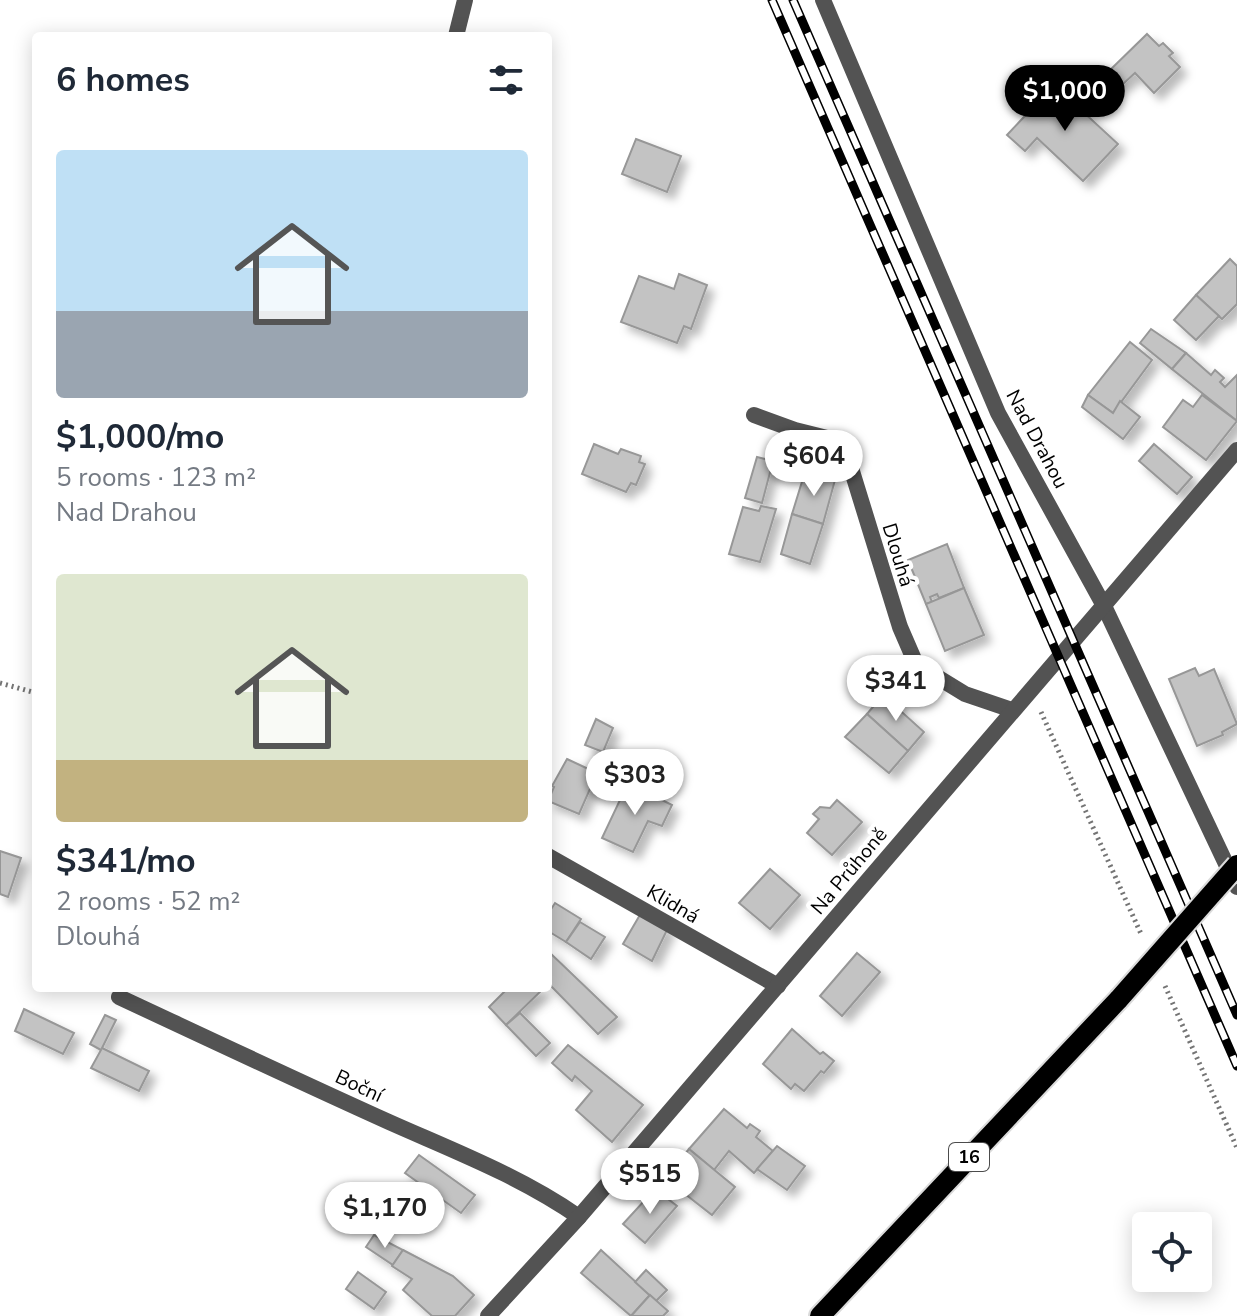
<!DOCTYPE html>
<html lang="en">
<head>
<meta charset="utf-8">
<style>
  :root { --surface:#fff; --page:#f2f2f3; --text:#1f2937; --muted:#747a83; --accent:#000 }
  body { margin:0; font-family:"Nunito Sans",sans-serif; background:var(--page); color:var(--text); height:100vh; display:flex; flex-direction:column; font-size:30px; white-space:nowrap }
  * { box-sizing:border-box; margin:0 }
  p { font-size:26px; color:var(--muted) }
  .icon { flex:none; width:44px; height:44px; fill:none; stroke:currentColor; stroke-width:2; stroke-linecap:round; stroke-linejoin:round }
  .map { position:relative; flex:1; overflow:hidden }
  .sheet { position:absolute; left:32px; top:32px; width:520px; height:960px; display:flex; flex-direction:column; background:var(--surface); border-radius:8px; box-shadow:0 4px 20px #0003 }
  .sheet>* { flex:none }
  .fabs { position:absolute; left:1132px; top:1212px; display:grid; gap:16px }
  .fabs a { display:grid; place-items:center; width:80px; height:80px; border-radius:8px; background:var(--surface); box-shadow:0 4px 20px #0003; font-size:40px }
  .price { position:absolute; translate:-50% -68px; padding:0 18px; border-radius:28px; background:#fff; color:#222; font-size:26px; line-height:52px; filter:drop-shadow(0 2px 4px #0008) }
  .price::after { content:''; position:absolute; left:50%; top:48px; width:24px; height:18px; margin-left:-12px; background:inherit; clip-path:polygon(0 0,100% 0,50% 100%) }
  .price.current { background:var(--accent); color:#fff }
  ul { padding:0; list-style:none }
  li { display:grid; align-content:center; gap:16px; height:424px; padding:0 24px }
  li span { display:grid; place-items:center; height:248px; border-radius:8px; color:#555 }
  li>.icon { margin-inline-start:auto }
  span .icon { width:144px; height:144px; fill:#fffc; stroke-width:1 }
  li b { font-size:34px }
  h2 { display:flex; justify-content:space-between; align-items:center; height:96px; padding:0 24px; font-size:34px }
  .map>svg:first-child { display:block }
  .building { fill:#c3c3c3; stroke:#979797; stroke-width:2; filter:url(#shadow) }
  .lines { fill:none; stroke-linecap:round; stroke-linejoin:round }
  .primary-casing { stroke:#dbdbdb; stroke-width:24 }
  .path { stroke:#757575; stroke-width:5; stroke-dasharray:2 4; stroke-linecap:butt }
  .street { stroke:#535353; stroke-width:16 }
  .primary { stroke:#000; stroke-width:20 }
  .rail-casing { stroke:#000; stroke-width:9 }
  .rail { stroke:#fff; stroke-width:6; stroke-dasharray:18; stroke-linecap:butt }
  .primary-bridge-casing { stroke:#dbdbdb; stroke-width:24; stroke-linecap:butt }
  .primary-bridge { stroke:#000; stroke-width:20 }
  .labels { text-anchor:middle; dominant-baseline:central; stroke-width:8; stroke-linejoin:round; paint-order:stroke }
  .shield { fill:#fff; stroke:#4c4c4c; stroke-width:2 }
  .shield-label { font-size:18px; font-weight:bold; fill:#000 }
  .street-label { font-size:20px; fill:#000; stroke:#fff }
</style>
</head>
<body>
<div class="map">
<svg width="1237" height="1316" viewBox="0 0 1237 1316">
  <defs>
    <filter id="shadow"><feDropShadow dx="7" dy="7" stdDeviation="4" flood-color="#0004"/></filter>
  </defs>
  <rect width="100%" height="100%" fill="#fff"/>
  <!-- building -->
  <g class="building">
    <polygon points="1147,34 1159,46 1163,43 1173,53 1169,56 1180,67 1154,93 1135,73 1122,85 1108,72"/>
    <polygon points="1054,85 1118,144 1083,181 1037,138 1025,151 1007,135"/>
    <polygon points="636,139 681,156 667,192 622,174"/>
    <polygon points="1230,259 1237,266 1237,304 1222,319 1196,295"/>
    <polygon points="679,274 707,285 691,329 684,326 677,343 621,322 639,276 674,289"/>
    <polygon points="1196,295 1219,316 1196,340 1174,320"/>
    <polygon points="1151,329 1186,353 1172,369 1140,343"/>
    <polygon points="1130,342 1152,360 1113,413 1088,395"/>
    <polygon points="1186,353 1211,375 1215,370 1224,378 1220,382 1225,387 1237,375 1237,421 1172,369"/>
    <polygon points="1088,395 1113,413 1120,401 1140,417 1123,439 1082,407"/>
    <polygon points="1202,395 1237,421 1206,460 1163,427 1183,400 1193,407"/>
    <polygon points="594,444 618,454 621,449 641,456 639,462 645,464 636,485 631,483 626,492 582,474"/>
    <polygon points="1154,444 1192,477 1177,494 1139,461"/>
    <polygon points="757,457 773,461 762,503 745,498"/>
    <polygon points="805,472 835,480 823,524 792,514"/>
    <polygon points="761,506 776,509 760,562 729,554 743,507 759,511"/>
    <polygon points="792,514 823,524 810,564 781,554"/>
    <polygon points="947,544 964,588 939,598 937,594 930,597 932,602 926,604 908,560"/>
    <polygon points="964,588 984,635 945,651 926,604"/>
    <polygon points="1195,668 1199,676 1214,669 1237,724 1222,732 1223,735 1197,746 1169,679"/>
    <polygon points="883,695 924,732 908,751 867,714"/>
    <polygon points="867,714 908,751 889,773 845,737"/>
    <polygon points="596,719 613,728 603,752 585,745"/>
    <polygon points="567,759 597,773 579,814 548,801 554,787 552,786"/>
    <polygon points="628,783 672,805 662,826 648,821 633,852 602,838"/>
    <polygon points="837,800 862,822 832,855 807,833 819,819 813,814 820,807 830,808"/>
    <polygon points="0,851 21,858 8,897 0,894"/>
    <polygon points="770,869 800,895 770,929 739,903"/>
    <polygon points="555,903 581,919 566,942 548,931 548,914"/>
    <polygon points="641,913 668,928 652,961 623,944"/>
    <polygon points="580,922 605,937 591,959 566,942"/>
    <polygon points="548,951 617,1017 598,1034 548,983"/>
    <polygon points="857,953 880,972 842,1016 820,996"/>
    <polygon points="508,988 544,988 506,1025 489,1007"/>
    <polygon points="24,1009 74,1033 63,1054 15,1031"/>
    <polygon points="520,1013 550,1043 536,1056 506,1025"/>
    <polygon points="105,1015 116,1020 102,1048 149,1071 139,1091 91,1068 101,1050 90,1044"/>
    <polygon points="792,1029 820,1054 823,1052 834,1061 824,1073 821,1071 804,1091 795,1084 791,1089 763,1064"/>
    <polygon points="568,1045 643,1105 612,1142 576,1110 592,1091 575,1076 572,1081 552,1063"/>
    <polygon points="724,1109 747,1128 750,1124 760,1131 756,1137 773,1151 754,1173 729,1151 714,1170 689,1149"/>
    <polygon points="777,1146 805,1166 787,1190 757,1169"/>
    <polygon points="689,1149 735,1187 712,1215 680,1190 684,1184 670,1172"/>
    <polygon points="419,1155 475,1195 461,1213 405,1173"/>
    <polygon points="655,1189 677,1206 645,1243 623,1224"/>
    <polygon points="374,1235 403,1250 393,1265 366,1247"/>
    <polygon points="403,1250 453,1276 474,1295 455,1316 432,1316 403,1290 412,1279 392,1266"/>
    <polygon points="601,1250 650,1295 631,1316 581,1273"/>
    <polygon points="646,1270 667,1290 656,1301 635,1282"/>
    <polygon points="358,1272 386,1292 374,1309 346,1289"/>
    <polygon points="650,1295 668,1311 663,1316 631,1316"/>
  </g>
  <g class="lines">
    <defs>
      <polyline id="primary" points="820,1316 1119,999"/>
    </defs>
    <!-- primary casing -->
    <use href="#primary" class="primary-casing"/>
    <!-- path -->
    <g class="path">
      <polyline points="0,683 36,693"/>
      <polyline points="1041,712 1142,936"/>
      <polyline points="1165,986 1237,1148"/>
    </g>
    <!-- street -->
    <g class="street">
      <polyline points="823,0 998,413 1104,606 1237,887"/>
      <polyline points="456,36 465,0"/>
      <polyline points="754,415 795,430 843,442 900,627 916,664 965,694 1012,710"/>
      <polyline points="548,856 778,986"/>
      <path d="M119 997C209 1039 298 1081 389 1122 454 1151 520 1176 579 1217"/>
      <polyline points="488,1316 579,1217 1237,450"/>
    </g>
    <!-- primary -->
    <use href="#primary" class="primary"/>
    <defs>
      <g id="rail">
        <polyline points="772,0 1237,1066"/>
        <polyline points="793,0 1237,1015"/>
      </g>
    </defs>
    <!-- rail casing -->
    <use href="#rail" class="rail-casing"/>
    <!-- rail -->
    <use href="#rail" class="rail"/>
    <defs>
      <polyline id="primary-bridge" points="1119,999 1237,865"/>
    </defs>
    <!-- primary-bridge casing -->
    <use href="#primary-bridge" class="primary-bridge-casing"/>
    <!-- primary-bridge -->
    <use href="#primary-bridge" class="primary-bridge"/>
  </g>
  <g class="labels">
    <!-- shield labels -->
    <rect class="shield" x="949" y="1143" width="40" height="28" rx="6"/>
    <g class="shield-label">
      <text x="969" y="1157">16</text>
    </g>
    <!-- street labels -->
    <g class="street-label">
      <text transform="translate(1037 439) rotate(62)">Nad Drahou</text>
      <text transform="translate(898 555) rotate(73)">Dlouhá</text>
      <text transform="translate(849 871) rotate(-50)">Na Průhoně</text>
      <text transform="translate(673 904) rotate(30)">Klidná</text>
      <text transform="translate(359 1086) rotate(25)">Boční</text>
    </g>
  </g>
</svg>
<div class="fabs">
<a><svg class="icon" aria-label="locate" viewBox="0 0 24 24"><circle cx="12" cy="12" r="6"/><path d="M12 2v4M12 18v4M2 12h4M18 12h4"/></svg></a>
</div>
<b class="price current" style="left:1065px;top:133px">$1,000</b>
<b class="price" style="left:814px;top:498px">$604</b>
<b class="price" style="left:896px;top:723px">$341</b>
<b class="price" style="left:635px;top:817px">$303</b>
<b class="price" style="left:650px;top:1216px">$515</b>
<b class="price" style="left:385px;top:1250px">$1,170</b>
<section class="sheet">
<h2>6 homes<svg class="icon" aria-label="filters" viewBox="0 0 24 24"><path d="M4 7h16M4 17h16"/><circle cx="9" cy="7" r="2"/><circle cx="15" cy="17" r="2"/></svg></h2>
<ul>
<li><span style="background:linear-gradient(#bfe0f5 65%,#9aa5b1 0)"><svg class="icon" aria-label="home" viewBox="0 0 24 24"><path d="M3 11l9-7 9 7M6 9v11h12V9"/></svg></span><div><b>$1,000/mo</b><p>5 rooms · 123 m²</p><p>Nad Drahou</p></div></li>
<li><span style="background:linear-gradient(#dfe7d0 75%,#c2b280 0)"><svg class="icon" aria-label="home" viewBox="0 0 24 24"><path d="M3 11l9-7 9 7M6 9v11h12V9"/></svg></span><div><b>$341/mo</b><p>2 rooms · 52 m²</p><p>Dlouhá</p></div></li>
</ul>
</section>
</div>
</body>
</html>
